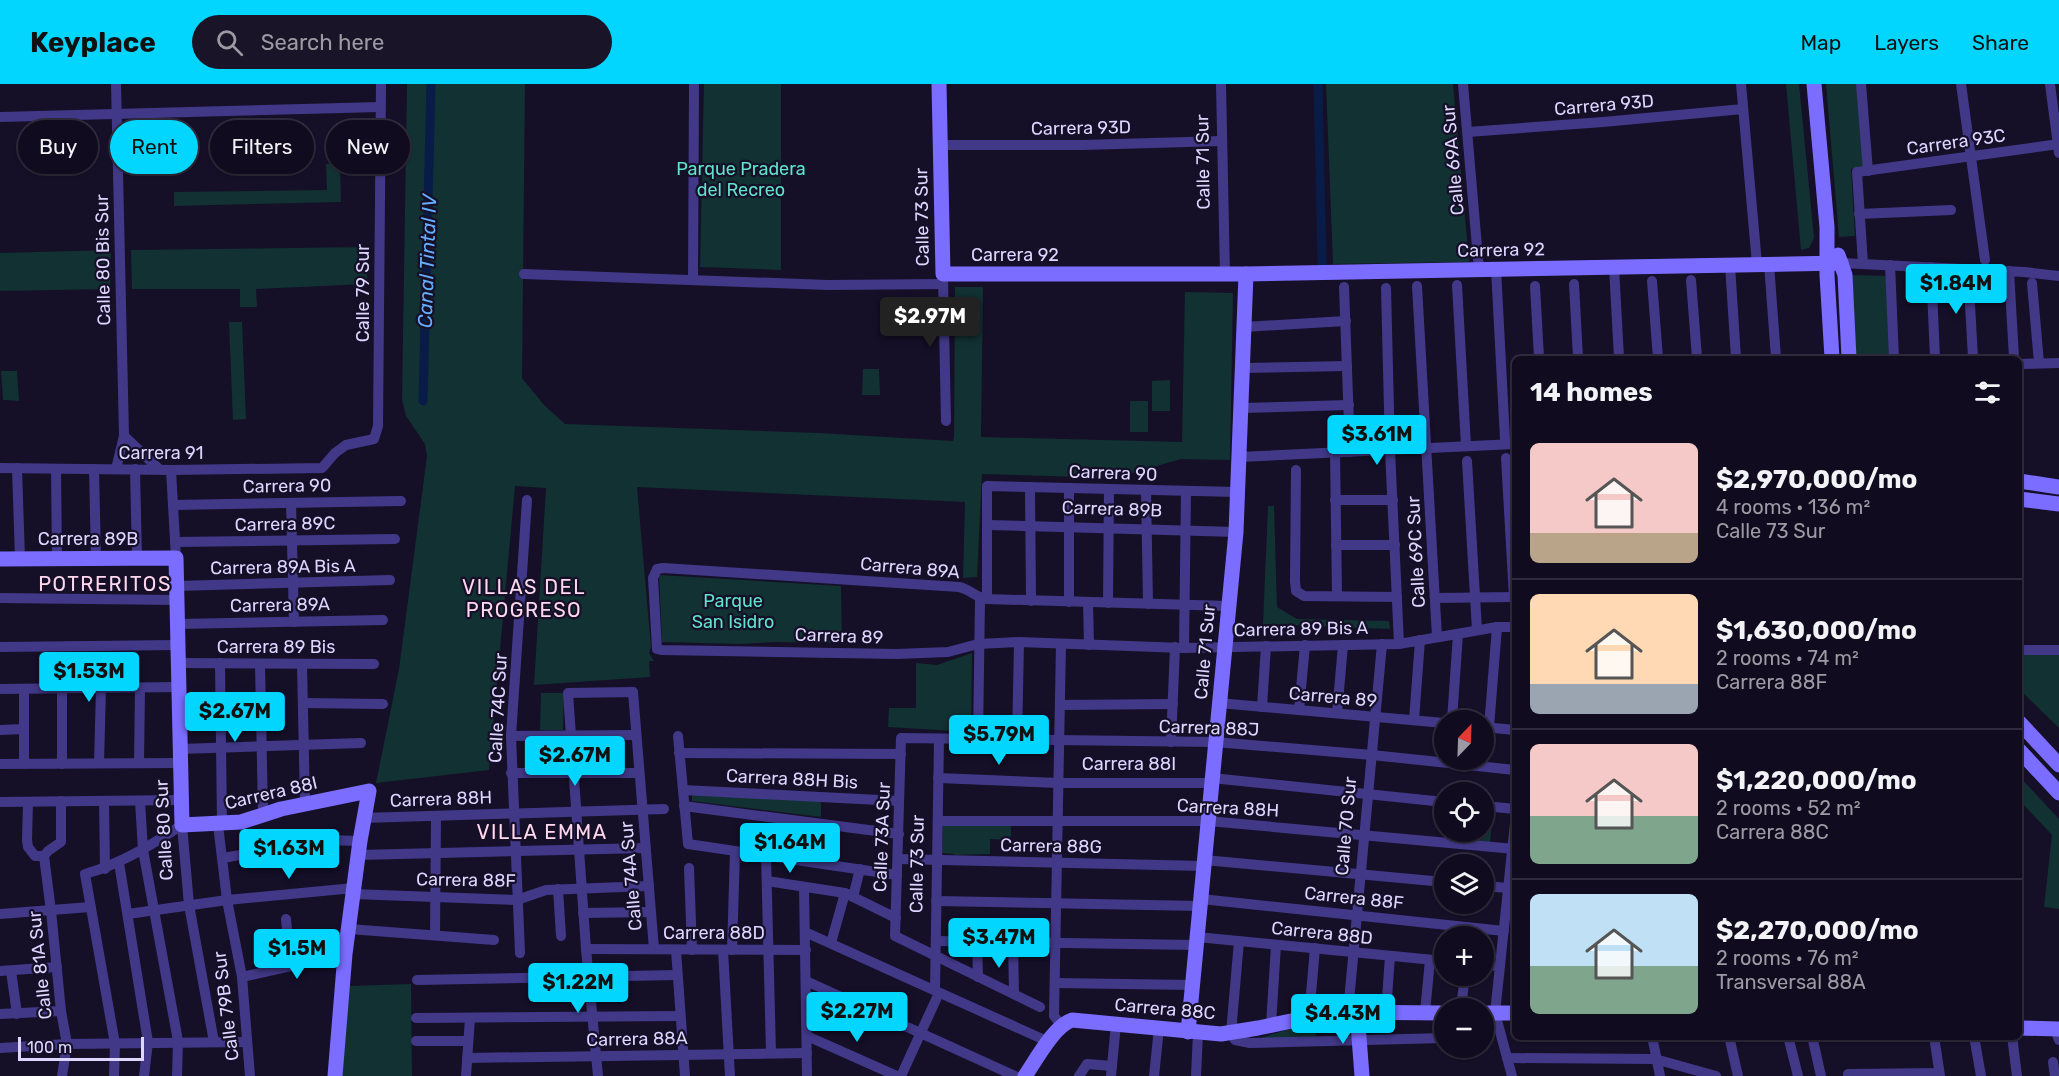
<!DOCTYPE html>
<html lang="en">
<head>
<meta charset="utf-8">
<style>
  :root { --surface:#100b1e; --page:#191427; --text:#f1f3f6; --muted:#9c9ba4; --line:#302b3c; --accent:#02d6ff }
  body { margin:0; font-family:Rubik,sans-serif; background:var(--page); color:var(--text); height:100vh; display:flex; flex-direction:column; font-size:22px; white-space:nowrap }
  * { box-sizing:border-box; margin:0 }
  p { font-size:20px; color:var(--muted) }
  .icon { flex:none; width:33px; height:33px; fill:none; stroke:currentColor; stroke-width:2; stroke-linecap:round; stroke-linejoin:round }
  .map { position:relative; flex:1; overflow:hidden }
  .panel { position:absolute; left:1512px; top:272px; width:510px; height:684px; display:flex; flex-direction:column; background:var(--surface); border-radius:9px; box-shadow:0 2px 4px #0004,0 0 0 2px var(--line) }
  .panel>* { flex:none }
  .banner { position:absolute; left:18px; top:36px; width:570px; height:54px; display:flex; gap:12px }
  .needle { width:39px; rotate:23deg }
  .controls { position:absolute; left:1434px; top:626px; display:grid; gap:12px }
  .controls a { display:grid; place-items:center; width:60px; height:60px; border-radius:50%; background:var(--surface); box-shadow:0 2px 4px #0004,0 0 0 2px var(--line); font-size:30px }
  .scale { position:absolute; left:18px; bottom:15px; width:126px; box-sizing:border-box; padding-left:6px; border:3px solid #ddd6ff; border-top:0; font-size:16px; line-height:21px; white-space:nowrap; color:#ddd6ff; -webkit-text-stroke:4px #150f28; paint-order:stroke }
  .price { position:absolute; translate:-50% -51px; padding:0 14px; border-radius:6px; background:var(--accent); color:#111; font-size:20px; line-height:39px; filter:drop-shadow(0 2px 3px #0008) }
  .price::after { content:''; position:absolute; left:50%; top:36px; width:18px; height:14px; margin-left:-9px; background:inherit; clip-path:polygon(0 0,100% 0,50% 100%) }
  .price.current { background:#222; color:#fff }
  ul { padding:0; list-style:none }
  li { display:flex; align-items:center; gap:18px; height:150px; padding:0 18px }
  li+li { border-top:2px solid var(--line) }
  li span { display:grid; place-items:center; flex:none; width:168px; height:120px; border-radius:9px; color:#555 }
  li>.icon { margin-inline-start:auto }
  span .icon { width:72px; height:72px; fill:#fffc; stroke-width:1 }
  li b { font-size:26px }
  h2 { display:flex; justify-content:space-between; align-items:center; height:72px; padding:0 18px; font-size:26px }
  .pill { padding:0 21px; border-radius:27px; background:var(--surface); box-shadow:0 2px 4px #0004,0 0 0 2px var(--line); font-size:21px; line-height:54px }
  .pill.current { background:var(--accent); color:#111 }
  header { display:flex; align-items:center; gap:36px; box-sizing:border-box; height:84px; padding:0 30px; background:var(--accent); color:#111 }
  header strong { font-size:28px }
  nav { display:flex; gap:33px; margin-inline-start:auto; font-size:21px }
  .search { width:420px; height:54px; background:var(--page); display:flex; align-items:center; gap:15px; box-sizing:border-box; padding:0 21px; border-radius:33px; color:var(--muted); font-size:22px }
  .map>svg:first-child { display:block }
  .green { fill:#123132 }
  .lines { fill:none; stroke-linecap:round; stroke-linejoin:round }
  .canal { stroke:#091c47; stroke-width:9 }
  .street { stroke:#413988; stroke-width:10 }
  .secondary { stroke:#7a6dff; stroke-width:15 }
  .labels { text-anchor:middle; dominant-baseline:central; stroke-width:4.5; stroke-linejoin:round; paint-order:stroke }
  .street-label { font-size:18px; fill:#ddd6ff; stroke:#150f28 }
  .park-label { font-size:18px; fill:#5fe3ca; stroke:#150f28 }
  .water-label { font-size:20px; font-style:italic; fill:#64aeff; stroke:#150f28 }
  .neighbourhood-label { font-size:20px; letter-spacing:1.5px; fill:#ffd8ee; stroke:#150f28 }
</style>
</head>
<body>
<header>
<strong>Keyplace</strong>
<div class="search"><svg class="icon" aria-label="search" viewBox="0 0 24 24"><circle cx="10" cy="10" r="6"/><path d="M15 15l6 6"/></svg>Search here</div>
<nav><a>Map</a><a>Layers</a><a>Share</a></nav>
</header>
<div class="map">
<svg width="2059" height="992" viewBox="0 0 2059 992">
  <rect width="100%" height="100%" fill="#150f28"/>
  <!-- green -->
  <g class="green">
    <polygon points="407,0 525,0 522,294 544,321 565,340 819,349 953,357 954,352 955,203 983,203 981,353 1182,358 1185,208 1233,209 1230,376 1181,375 1115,394 982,390 977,493 963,494 965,418 637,403 651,563 649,569 654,577 649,577 650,593 534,601 546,404 515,402 489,686 376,699 399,585 427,372 425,360 406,332 402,315"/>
    <polygon points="704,0 781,0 781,186 700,183"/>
    <polygon points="1326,0 1453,0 1469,178 1333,180"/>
    <polygon points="1786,0 1799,0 1814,154 1809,164 1801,166"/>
    <polygon points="1826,0 1857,0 1865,83 1851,85 1855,152 1839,153"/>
    <polygon points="326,80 340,80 341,118 174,122 174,108 327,106"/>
    <polygon points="368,163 367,200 256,205 257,223 240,223 240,205 132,205 131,166"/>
    <polygon points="111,166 110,205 0,207 0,169"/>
    <polygon points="1852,191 1891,192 1894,274 1856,274"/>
    <polygon points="229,238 242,238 246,335 233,336"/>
    <polygon points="863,285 879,285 880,311 862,311"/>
    <polygon points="1,287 17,287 19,317 3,316"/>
    <polygon points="1170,296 1170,327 1152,327 1152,297"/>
    <rect x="1130" y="317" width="18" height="31"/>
    <polygon points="1268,422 1274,422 1277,523 1297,535 1389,537 1390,545 1263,540"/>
    <polygon points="659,491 841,502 842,559 776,558 740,560 662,558"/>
    <polygon points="972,569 971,648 888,643 889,624 916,624 916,579 937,581"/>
    <polygon points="2059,569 2059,644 2019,605 2019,570"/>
    <polygon points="541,609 564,609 563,646 540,646"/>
    <polygon points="2019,692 2059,735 2059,825 2044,823 2052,751 2019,716"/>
    <polygon points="692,709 821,716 821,733 692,717"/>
    <polygon points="1484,727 1493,727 1490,759 1468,757 1469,747 1484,747"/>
    <polygon points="943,740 1011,741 1011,756 990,755 990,770 954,771 954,770 942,769"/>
    <polygon points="411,900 412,992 341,992 348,902"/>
    <polygon points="1315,937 1316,954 1254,956"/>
  </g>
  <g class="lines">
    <!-- canal -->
    <g class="canal">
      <polyline points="1318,0 1322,179"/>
      <polyline points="423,317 431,0"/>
    </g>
    <!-- street -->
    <g class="street">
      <polyline points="116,0 124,352 116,385"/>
      <polyline points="1221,0 1225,191"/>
      <polyline points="1463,0 1479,186"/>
      <polyline points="1741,0 1757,180"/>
      <polyline points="1861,0 1868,87"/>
      <polyline points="1961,0 1985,176"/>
      <polyline points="2050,0 2059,69"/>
      <polyline points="0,33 380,23"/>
      <polyline points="1468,48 1603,38 1743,25"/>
      <polyline points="940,61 1083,61 1222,57"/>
      <polyline points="1859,130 1951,126"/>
      <polyline points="1841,179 2024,188 2059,192"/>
      <polyline points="1769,180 1776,274"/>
      <polyline points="1863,180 1857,88 2059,60"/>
      <polyline points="1730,181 1736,274"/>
      <polyline points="1890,181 1894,274"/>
      <polyline points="1614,183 1619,274"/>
      <polyline points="1931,183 1935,274"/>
      <polyline points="1496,185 1505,355"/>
      <polyline points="1968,185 1973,274"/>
      <polyline points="2009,187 2014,274"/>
      <polyline points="524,190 828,201 943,200"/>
      <polyline points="943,193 946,337"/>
      <polyline points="693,196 694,0"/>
      <polyline points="1691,196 1697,274"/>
      <polyline points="1652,197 1658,274"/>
      <polyline points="2032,199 2039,279"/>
      <polyline points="1574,200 1578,274"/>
      <polyline points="1457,201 1466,362"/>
      <polyline points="1417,202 1437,553"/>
      <polyline points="1535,202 1539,274"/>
      <polyline points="1344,203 1350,368"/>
      <polyline points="1386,204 1390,366 1399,560"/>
      <polyline points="1244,243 1346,237"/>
      <polyline points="2019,280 2059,279"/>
      <polyline points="1242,284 1347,282"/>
      <polyline points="1241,324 1349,321"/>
      <polyline points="124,352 159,385"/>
      <polyline points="1335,368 1337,512"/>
      <polyline points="1239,373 1515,360"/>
      <polyline points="1506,374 1514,513"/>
      <polyline points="1467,377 1477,546"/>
      <polyline points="0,384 171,386 322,384 335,369 346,361 374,355 378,342 381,0"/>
      <polyline points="17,384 20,475"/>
      <polyline points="56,385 57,475"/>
      <polyline points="94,385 96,475"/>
      <polyline points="135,385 137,474"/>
      <polyline points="171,386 176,474"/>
      <polyline points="1296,386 1295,497 1296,507 1304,512 1397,513"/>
      <polyline points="1030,403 1031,517"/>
      <polyline points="1069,404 1069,518"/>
      <polyline points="1146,406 1148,520"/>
      <polyline points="1335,416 1393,416"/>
      <polyline points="291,419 294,538"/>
      <polyline points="173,421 401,417"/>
      <polyline points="987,441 1236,448"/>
      <polyline points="175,458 395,455"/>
      <polyline points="1336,461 1395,461"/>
      <polyline points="177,502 390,496"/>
      <polyline points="0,514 177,516"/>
      <polyline points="1435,514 1515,513"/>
      <polyline points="987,515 987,402 1237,408"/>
      <polyline points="1088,518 1089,561"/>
      <polyline points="1108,519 1109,405"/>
      <path d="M1228 522 987 515C976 514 970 505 959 503L663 484 657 485 653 494 657 565 661 566 897 570 948 568 978 560 1019 558 1184 564 1399 560 1497 543H1515"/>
      <polyline points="177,540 383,536"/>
      <polyline points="1061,560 1054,932 1062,942"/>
      <polyline points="0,563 178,561"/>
      <polyline points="1184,564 1186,407"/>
      <polyline points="2019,566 2059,566"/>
      <polyline points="178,579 374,580"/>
      <polyline points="220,579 222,740"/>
      <polyline points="260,580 263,731"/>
      <polyline points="302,580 305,721"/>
      <polyline points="0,605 179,603"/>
      <polyline points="303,619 383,620"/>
      <polyline points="1219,619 1444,639"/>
      <polyline points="1060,621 1173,620"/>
      <polyline points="1262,623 1266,562"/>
      <polyline points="1299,626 1305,561"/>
      <polyline points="1337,629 1343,561"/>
      <polyline points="1414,636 1420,556"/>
      <polyline points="1452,636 1458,550"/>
      <polyline points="1484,643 1515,646"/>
      <polyline points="1489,643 1497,543"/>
      <polyline points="0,646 24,645"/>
      <polyline points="511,652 636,651"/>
      <polyline points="678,652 688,760 897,791"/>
      <polyline points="978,655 980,515"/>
      <polyline points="1017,656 1019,558"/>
      <polyline points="1171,658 1175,563"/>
      <polyline points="180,665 361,659"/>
      <polyline points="679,669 901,670"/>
      <polyline points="99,679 101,604"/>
      <polyline points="139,679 140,604"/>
      <polyline points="0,680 180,679"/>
      <polyline points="24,680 24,606"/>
      <polyline points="62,680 62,605"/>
      <polyline points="511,689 639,689"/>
      <polyline points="938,694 1058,699 1212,699"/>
      <polyline points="1212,694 1444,718"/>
      <polyline points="683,706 899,717"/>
      <polyline points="61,717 61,758 48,767 44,772 51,827 61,927 67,960 62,992"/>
      <polyline points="104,717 105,785"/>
      <polyline points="140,717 143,766 178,957 177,992"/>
      <polyline points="0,718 181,716"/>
      <polyline points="28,718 27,756 28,763 35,772 44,772"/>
      <polyline points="684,722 899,750"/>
      <polyline points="1484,722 1515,725"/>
      <polyline points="363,734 664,725"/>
      <polyline points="938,737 1208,737 1515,765"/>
      <polyline points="218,741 227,816 242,893 250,992"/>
      <polyline points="358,771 646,764"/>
      <polyline points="766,772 771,969"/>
      <polyline points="223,774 327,756 360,757"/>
      <polyline points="898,775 1204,782"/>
      <polyline points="1204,776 1444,798"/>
      <polyline points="119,779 148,958 144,992"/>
      <polyline points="689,784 692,866"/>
      <polyline points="767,797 845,809 896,834"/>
      <polyline points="1484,802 1508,804"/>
      <polyline points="804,803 807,992"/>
      <polyline points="558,805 561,852"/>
      <polyline points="353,810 517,816 546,806 649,802"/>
      <polyline points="853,813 860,785"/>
      <polyline points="1201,815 1504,847"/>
      <polyline points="936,817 1200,822"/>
      <polyline points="583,829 651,828"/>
      <polyline points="0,830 90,823"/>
      <polyline points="128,830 227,816 354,804"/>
      <polyline points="286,835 290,882"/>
      <polyline points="349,845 494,856"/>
      <polyline points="805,848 1049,958"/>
      <polyline points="435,851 436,732"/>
      <polyline points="1197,853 1444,877"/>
      <polyline points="936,857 1196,861"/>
      <polyline points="1239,857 1231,949 1235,956 1250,959 1444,954"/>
      <polyline points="977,858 978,893"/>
      <polyline points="1013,858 1014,910"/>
      <polyline points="831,859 845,809"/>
      <polyline points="586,865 806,866"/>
      <polyline points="676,866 685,992"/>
      <polyline points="723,866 730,992"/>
      <polyline points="732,866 735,767"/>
      <polyline points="520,869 511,652 527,416"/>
      <polyline points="1484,881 1500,882"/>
      <polyline points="0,887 57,883"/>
      <polyline points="11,887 17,930"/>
      <polyline points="242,893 345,870"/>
      <polyline points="417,896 677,891"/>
      <polyline points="806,897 1015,992"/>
      <polyline points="1055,899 1192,901"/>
      <polyline points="935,906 939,655"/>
      <polyline points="1040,923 895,852 901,654 1215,658 1372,671 1515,686"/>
      <polyline points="1461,924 1465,891"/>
      <polyline points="1348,928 1382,560"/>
      <polyline points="1386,928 1390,872"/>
      <polyline points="1425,928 1430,876"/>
      <polyline points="0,930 61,927"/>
      <polyline points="1309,933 1315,864"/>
      <polyline points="416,934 680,932"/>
      <polyline points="1271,941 1276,861"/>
      <polyline points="2055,945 2059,956"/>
      <polyline points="807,952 897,992"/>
      <polyline points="1652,952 1660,992"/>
      <polyline points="1729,952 1738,992"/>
      <polyline points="1788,952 1798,992"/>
      <polyline points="1812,952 1821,992"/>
      <polyline points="1934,952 1940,992"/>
      <polyline points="1974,952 1981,992"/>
      <polyline points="2012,952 2017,992"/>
      <polyline points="416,957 468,957"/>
      <polyline points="0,964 67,960 247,958"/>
      <polyline points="467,974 807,969"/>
      <polyline points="1507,974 1655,975 1716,992"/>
      <polyline points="2053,978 2055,992"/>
      <path d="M114 992 115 960 85 790C121 780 151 761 182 741L189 821 214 958"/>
      <polyline points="466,992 470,934"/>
      <polyline points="598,992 586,865 568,609 633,608 654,865"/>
      <polyline points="901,992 939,909"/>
      <polyline points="1079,992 1087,980 1112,982"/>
      <polyline points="1111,992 1116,940"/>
      <polyline points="1154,992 1159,944"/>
      <polyline points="1196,992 1198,949"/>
      <polyline points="1512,992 1495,929 1515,739"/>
      <polyline points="1848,992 1848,990 1939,989"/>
    </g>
    <!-- secondary -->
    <g class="secondary">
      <polyline points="939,0 943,190 1246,190 1841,179"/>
      <polyline points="1814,0 1827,143 1827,191 1832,274"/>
      <polyline points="1838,171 1845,191 1849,274"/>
      <polyline points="2019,397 2059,403"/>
      <polyline points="2019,415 2059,420"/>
      <polyline points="0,475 176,474 182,741 241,738 281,725 369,707 360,757 345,870 335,992"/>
      <polyline points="2019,638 2059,681"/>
      <polyline points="2019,666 2059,709"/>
      <polyline points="1357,927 1362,992"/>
      <polyline points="1484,929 1515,929"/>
      <polyline points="2019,944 2059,945"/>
      <polyline points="1188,948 1236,448 1246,190"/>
      <path d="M1025 992C1036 976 1054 942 1072 936L1221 950 1258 944 1334 928 1444 929"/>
    </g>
  </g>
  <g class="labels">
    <!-- street labels -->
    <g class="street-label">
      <text transform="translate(1604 21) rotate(-5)">Carrera 93D</text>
      <text transform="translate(1081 44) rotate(-1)">Carrera 93D</text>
      <text transform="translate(1956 58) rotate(-8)">Carrera 93C</text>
      <text transform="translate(1453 76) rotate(-95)">Calle 69A Sur</text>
      <text transform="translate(1203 78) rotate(-91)">Calle 71 Sur</text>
      <text transform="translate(922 133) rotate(-91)">Calle 73 Sur</text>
      <text transform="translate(1501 166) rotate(-1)">Carrera 92</text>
      <text x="1015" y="171">Carrera 92</text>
      <text transform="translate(103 176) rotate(-91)">Calle 80 Bis Sur</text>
      <text transform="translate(363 209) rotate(-90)">Calle 79 Sur</text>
      <text x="161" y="369">Carrera 91</text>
      <text transform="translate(1113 389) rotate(2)">Carrera 90</text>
      <text transform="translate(287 402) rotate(-1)">Carrera 90</text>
      <text transform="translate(1112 425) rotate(2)">Carrera 89B</text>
      <text transform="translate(285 440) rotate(-1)">Carrera 89C</text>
      <text x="88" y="455">Carrera 89B</text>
      <text transform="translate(1416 468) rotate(-93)">Calle 69C Sur</text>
      <text transform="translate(283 483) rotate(-1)">Carrera 89A Bis A</text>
      <text transform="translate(910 484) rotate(5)">Carrera 89A</text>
      <text transform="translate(280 521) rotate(-1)">Carrera 89A</text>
      <text transform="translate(1301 545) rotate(-1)">Carrera 89 Bis A</text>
      <text transform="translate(839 552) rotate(2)">Carrera 89</text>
      <text x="276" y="563">Carrera 89 Bis</text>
      <text transform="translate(1205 568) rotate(-85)">Calle 71 Sur</text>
      <text transform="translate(1333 613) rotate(5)">Carrera 89</text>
      <text transform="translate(498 624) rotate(-87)">Calle 74C Sur</text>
      <text transform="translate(1209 644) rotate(2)">Carrera 88J</text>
      <text x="1129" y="680">Carrera 88I</text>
      <text transform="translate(792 695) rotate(3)">Carrera 88H Bis</text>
      <text transform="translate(271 709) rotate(-13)">Carrera 88I</text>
      <text transform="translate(441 715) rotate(-2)">Carrera 88H</text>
      <text transform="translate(1228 724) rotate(3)">Carrera 88H</text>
      <text transform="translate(1346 742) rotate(-85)">Calle 70 Sur</text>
      <text transform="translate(164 746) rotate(-93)">Calle 80 Sur</text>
      <text transform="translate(882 753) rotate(-88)">Calle 73A Sur</text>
      <text transform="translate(1051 762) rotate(1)">Carrera 88G</text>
      <text transform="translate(917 780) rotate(-89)">Calle 73 Sur</text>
      <text transform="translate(631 792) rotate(-95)">Calle 74A Sur</text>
      <text transform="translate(466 796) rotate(1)">Carrera 88F</text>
      <text transform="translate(1354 814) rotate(6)">Carrera 88F</text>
      <text x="714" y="849">Carrera 88D</text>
      <text transform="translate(1322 849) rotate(6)">Carrera 88D</text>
      <text transform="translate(40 881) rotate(-96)">Calle 81A Sur</text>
      <text transform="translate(226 922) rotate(-97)">Calle 79B Sur</text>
      <text transform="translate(1165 925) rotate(5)">Carrera 88C</text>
      <text transform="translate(637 955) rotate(-1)">Carrera 88A</text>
    </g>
    <!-- park labels -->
    <g class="park-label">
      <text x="741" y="85">Parque Pradera<tspan x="741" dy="21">del Recreo</tspan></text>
      <text x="733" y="517">Parque<tspan x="733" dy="21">San Isidro</tspan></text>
    </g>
    <!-- water labels -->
    <g class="water-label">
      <text transform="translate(427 177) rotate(-88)">Canal Tintal IV</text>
    </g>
    <!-- neighbourhood labels -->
    <g class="neighbourhood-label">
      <text x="105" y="500">POTRERITOS</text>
      <text x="524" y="503">VILLAS DEL<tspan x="524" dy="23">PROGRESO</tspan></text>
      <text x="542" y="748">VILLA EMMA</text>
    </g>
  </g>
</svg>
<div class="controls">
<a><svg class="needle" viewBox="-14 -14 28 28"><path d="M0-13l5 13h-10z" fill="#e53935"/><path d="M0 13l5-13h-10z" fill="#9c9ba4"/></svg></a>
<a><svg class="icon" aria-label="locate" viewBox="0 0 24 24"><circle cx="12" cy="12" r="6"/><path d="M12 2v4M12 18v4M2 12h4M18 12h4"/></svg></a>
<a><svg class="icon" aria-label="layers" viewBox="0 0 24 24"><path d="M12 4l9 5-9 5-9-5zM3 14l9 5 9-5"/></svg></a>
<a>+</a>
<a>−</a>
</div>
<div class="scale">100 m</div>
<b class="price" style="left:1956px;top:231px">$1.84M</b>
<b class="price current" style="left:930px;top:264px">$2.97M</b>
<b class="price" style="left:1377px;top:382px">$3.61M</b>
<b class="price" style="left:89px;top:619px">$1.53M</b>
<b class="price" style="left:235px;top:659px">$2.67M</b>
<b class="price" style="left:999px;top:682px">$5.79M</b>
<b class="price" style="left:575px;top:703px">$2.67M</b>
<b class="price" style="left:790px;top:790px">$1.64M</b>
<b class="price" style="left:289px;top:796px">$1.63M</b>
<b class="price" style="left:999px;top:885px">$3.47M</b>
<b class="price" style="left:297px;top:896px">$1.5M</b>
<b class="price" style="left:578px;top:930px">$1.22M</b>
<b class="price" style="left:857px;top:959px">$2.27M</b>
<b class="price" style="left:1343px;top:961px">$4.43M</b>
<div class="banner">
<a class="pill">Buy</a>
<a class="pill current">Rent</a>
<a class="pill">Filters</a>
<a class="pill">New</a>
</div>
<section class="panel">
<h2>14 homes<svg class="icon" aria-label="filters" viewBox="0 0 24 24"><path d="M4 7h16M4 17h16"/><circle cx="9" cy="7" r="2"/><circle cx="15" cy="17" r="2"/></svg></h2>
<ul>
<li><span style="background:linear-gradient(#f6c9c9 75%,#b9a48a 0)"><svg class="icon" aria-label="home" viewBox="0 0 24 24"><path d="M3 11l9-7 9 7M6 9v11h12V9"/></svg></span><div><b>$2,970,000/mo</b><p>4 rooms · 136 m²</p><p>Calle 73 Sur</p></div></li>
<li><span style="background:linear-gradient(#ffd9b3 75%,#9aa5b1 0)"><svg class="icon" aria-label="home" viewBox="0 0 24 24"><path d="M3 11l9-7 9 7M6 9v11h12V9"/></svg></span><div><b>$1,630,000/mo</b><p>2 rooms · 74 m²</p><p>Carrera 88F</p></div></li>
<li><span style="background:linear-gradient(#f6c9c9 60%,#7fa58c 0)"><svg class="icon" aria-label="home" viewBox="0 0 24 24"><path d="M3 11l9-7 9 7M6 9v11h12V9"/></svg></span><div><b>$1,220,000/mo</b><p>2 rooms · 52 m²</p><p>Carrera 88C</p></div></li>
<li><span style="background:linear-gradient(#bfe0f5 60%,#7fa58c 0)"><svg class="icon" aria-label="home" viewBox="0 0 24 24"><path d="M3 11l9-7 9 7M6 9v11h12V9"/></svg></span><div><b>$2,270,000/mo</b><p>2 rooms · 76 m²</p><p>Transversal 88A</p></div></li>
</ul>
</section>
</div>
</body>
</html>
